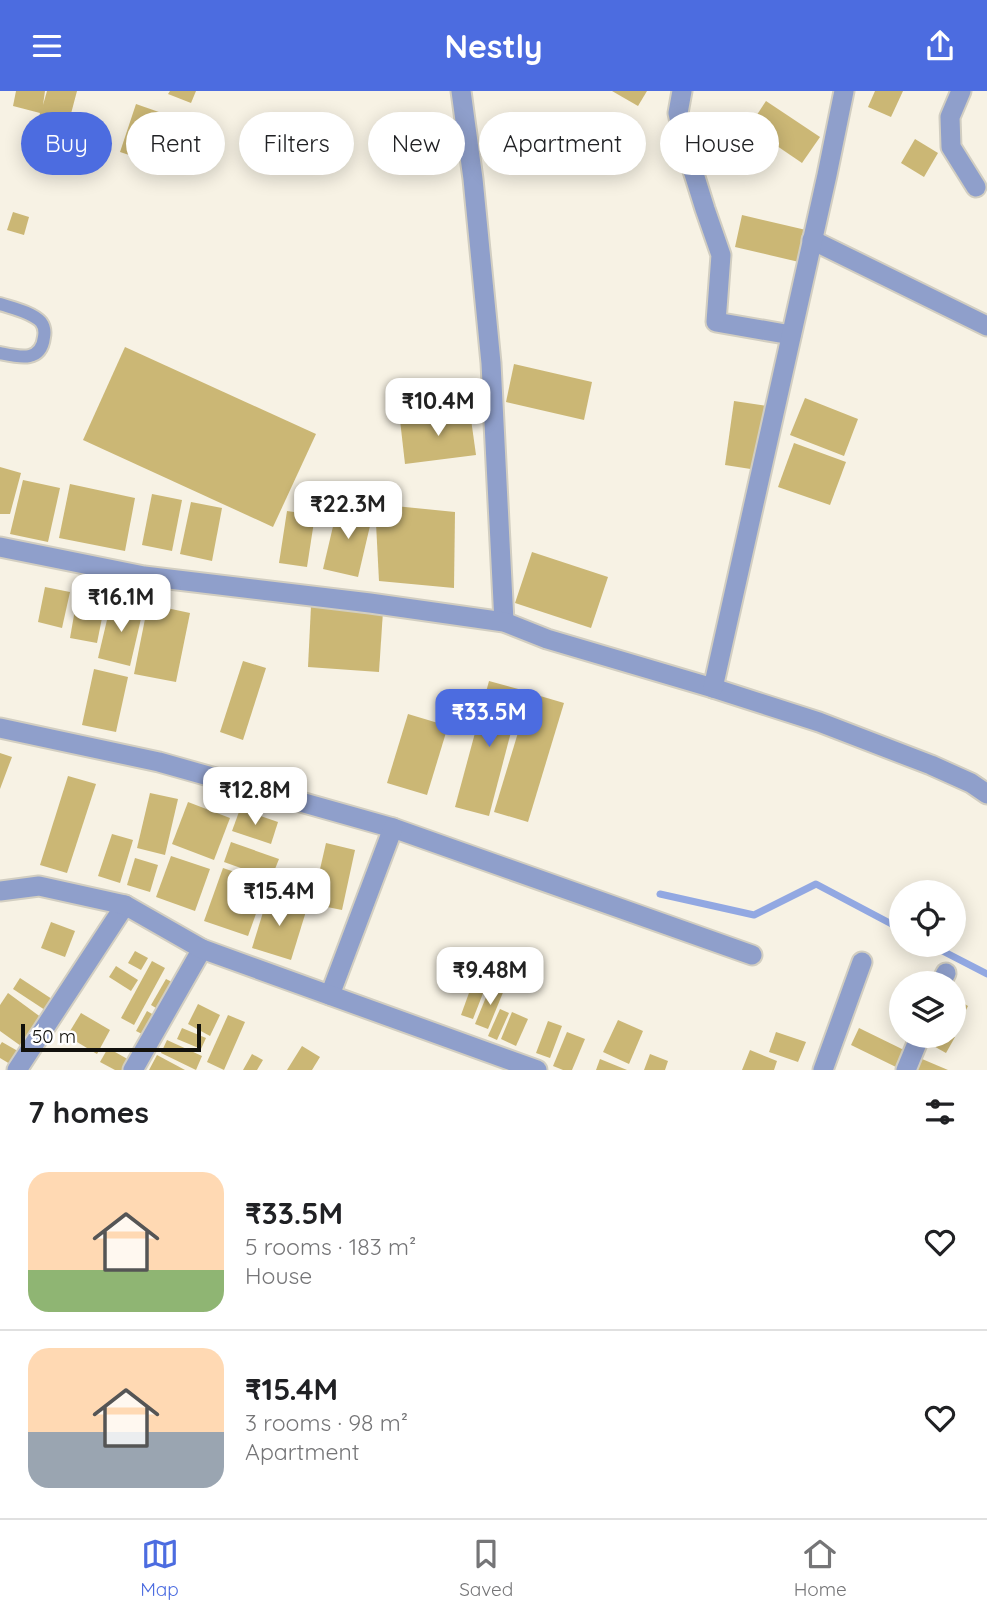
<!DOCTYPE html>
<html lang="en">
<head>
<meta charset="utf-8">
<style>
  :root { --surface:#fff; --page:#f2f2f2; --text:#202124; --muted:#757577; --line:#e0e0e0; --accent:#4c6ce0 }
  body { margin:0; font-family:Quicksand,sans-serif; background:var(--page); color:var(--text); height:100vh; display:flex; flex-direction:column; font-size:26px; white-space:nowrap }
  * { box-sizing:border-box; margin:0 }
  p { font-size:23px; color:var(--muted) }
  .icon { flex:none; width:38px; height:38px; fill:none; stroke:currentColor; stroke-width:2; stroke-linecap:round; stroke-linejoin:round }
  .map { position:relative; height:979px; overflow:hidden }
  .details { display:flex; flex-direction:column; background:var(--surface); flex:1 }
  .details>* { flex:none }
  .top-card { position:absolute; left:21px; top:21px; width:945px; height:63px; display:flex; gap:14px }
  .buttons { position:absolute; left:889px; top:789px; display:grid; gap:14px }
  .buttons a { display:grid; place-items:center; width:77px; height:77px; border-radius:50%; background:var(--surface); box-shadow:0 4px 18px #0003; font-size:35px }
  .scale { position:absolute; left:21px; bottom:18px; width:180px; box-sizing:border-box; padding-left:7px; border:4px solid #12110c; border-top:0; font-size:19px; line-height:24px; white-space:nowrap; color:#12110c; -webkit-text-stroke:5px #fff; paint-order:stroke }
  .price { position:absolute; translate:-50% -60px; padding:0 16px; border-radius:14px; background:#fff; color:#222; font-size:23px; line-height:46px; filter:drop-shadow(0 2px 4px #0008) }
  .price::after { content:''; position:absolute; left:50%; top:42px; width:21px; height:16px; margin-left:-10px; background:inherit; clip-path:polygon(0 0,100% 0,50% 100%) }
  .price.active { background:var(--accent); color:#fff }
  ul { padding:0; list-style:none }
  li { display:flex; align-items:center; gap:21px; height:175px; padding:0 28px }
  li+li { border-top:2px solid var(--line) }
  li span { display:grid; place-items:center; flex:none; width:196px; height:140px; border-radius:21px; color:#555 }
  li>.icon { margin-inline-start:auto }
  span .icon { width:84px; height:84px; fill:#fffc; stroke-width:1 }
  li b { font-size:30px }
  h2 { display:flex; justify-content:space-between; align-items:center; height:84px; padding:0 28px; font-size:30px }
  .pill { padding:0 24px; border-radius:32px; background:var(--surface); box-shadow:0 4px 18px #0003; font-size:24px; line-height:63px }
  .pill.active { background:var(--accent); color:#fff }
  header { display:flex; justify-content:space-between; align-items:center; height:91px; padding:0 28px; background:var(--accent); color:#fff; font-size:32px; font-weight:700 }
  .tabs { display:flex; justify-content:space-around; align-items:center; height:98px; border-top:2px solid var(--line); background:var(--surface); font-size:19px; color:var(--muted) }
  .tabs a { display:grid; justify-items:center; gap:4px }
  .tabs .active { color:var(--accent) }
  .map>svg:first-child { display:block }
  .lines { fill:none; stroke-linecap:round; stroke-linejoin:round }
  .stream { stroke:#92a8e2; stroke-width:7 }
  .building { fill:#cbb775 }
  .service-casing { stroke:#d2cec1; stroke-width:16 }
  .minor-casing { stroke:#d2cec1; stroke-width:23 }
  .tertiary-casing { stroke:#d2cec1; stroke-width:23 }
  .service { stroke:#8f9fcb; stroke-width:12 }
  .minor { stroke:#8f9fcb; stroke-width:19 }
  .tertiary { stroke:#8f9fcb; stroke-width:19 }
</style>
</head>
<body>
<header><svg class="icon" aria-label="menu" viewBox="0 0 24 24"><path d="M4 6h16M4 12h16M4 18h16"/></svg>Nestly<svg class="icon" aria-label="share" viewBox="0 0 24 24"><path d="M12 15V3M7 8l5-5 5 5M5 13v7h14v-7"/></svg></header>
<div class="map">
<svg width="987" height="979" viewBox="0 0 987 979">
  <rect width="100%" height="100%" fill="#f7f2e4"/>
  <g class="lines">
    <!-- stream -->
    <g class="stream">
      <polyline points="660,803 754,824 816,793 901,838"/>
      <polyline points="931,854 987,883"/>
    </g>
  </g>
  <!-- building -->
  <g class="building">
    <polygon points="16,0 45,0 43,14 47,0 77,0 68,34 39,26 40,22 13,15"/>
    <polygon points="170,0 196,0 191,12 168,3"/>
    <polygon points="612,0 647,0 638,15"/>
    <polygon points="875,0 903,0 891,26 868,16"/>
    <polygon points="766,10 820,46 802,72 749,36"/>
    <polygon points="136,13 176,27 160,74 120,61"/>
    <polygon points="915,48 938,62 924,86 901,72"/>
    <polygon points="13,121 29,126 24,144 7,139"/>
    <polygon points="742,124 806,139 799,171 735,156"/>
    <polygon points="125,256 316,343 273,436 83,349"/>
    <polygon points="514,273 592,291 584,329 506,311"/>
    <polygon points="805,307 858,328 844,365 790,344"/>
    <polygon points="734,310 767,315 757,379 725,374"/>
    <polygon points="470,321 476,364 405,373 400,329"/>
    <polygon points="794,352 846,371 830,414 778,396"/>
    <polygon points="0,376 21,382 10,423 0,423"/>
    <polygon points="23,389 60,397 48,451 10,443"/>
    <polygon points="70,393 135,407 125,460 59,447"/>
    <polygon points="152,403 182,409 172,460 142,454"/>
    <polygon points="191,411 222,417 212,470 180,463"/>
    <polygon points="375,413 455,421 454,497 379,490"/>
    <polygon points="338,414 373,422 358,486 323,478"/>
    <polygon points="287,420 315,424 307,476 279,472"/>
    <polygon points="532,461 608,486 591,537 515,512"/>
    <polygon points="45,496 70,501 62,537 38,531"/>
    <polygon points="77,507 105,512 97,552 70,547"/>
    <polygon points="111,512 143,519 130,575 98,567"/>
    <polygon points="148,513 190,522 176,591 134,583"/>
    <polygon points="311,515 383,520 379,581 308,576"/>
    <polygon points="243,570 266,577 243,649 220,641"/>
    <polygon points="94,578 128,586 116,641 82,634"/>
    <polygon points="489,590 522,599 489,725 455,716"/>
    <polygon points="530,602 564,612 528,731 494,721"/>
    <polygon points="408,623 448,635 427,704 387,692"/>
    <polygon points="0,662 12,666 0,698"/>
    <polygon points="68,685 96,693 67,782 40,774"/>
    <polygon points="150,702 178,708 165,764 137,757"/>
    <polygon points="188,711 230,727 214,769 172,753"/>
    <polygon points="240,718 278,731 271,753 232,740"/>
    <polygon points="112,743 133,749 120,792 98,785"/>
    <polygon points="231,751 279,768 271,788 224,771"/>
    <polygon points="326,752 355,759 342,819 312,813"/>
    <polygon points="171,765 210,778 195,820 156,806"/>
    <polygon points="135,767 158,774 150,801 127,794"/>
    <polygon points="223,777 267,792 248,845 204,830"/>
    <polygon points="268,805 307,817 291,869 252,857"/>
    <polygon points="51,831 75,840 65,866 41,857"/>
    <polygon points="135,860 148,867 141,879 128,872"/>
    <polygon points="503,863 514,867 504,892 494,888"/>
    <polygon points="152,870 165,877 134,934 121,927"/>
    <polygon points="116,875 138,889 131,900 109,886"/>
    <polygon points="20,887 55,910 48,921 13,898"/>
    <polygon points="166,888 176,893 161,920 151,914"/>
    <polygon points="474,888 487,892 473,928 461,924"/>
    <polygon points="491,894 504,899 488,938 475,933"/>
    <polygon points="8,902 42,927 21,955 0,940 0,914"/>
    <polygon points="954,907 968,915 960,931 954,928"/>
    <polygon points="198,913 220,924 210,945 188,933"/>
    <polygon points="500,918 509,922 497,949 488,945"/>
    <polygon points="147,920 159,927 148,946 136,940"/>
    <polygon points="512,921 528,928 516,955 501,948"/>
    <polygon points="81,922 110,939 97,963 67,945"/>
    <polygon points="228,924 245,931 224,979 207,971"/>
    <polygon points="618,929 643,940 629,973 603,961"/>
    <polygon points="548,930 562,935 550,967 536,962"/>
    <polygon points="182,937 206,947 201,958 177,948"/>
    <polygon points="859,937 906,960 898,977 851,954"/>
    <polygon points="567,941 585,948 572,979 563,979 553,975"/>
    <polygon points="776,941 806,951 798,971 769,961"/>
    <polygon points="923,945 953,945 955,946 946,962 921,948"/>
    <polygon points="167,949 202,965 196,979 161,962"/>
    <polygon points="2,951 23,963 15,976 0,967 0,954"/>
    <polygon points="302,955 320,966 312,979 287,979"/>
    <polygon points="108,957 131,970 126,979 115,979 100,971"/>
    <polygon points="750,959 777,970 774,979 742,979"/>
    <polygon points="252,963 263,969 257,979 243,979"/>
    <polygon points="650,963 668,970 665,979 644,979"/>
    <polygon points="157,964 185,979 149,979"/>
    <polygon points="915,965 948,979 909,979"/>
    <polygon points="600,968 627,979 596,979"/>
  </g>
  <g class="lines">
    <defs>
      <path id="service" d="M0 213C12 217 32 221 41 231 44 235 45 241 44 246 41 272 19 266 0 262"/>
      <g id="minor">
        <polyline points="461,0 473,88 491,272 504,531"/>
        <polyline points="682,0 678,22 685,54 705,118 721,164 716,231 791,244"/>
        <polyline points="961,0 950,26 951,56 976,96"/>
        <polyline points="812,149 987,235"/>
        <polyline points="0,456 144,485 370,512 504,531 547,548 713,597 819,631 931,674 971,692 987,703"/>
        <polyline points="713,597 827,84 844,0"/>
        <polyline points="0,637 159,671 393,737 752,864"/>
        <polyline points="941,892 946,882"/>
        <polyline points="330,904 393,737"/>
        <polyline points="17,979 125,814"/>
        <polyline points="133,979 202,858"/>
        <polyline points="823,979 862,871"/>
        <polyline points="906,979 920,945"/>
      </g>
      <polyline id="tertiary" points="0,800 39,795 125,814 202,858 537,979"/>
    </defs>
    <!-- service casing -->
    <use href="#service" class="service-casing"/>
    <!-- minor casing -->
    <use href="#minor" class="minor-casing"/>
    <!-- tertiary casing -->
    <use href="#tertiary" class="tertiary-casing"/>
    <!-- service -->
    <use href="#service" class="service"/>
    <!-- minor -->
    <use href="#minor" class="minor"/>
    <!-- tertiary -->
    <use href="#tertiary" class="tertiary"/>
  </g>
</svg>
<div class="buttons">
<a><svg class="icon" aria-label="locate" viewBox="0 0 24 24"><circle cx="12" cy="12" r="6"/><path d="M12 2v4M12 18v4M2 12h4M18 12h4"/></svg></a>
<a><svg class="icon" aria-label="layers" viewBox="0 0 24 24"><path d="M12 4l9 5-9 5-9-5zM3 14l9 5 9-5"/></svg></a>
</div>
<div class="scale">50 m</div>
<b class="price" style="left:438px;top:347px">₹10.4M</b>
<b class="price" style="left:348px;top:450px">₹22.3M</b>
<b class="price" style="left:121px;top:543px">₹16.1M</b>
<b class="price active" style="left:489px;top:658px">₹33.5M</b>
<b class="price" style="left:255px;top:736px">₹12.8M</b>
<b class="price" style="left:279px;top:837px">₹15.4M</b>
<b class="price" style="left:490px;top:916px">₹9.48M</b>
<div class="top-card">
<a class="pill active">Buy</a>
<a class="pill">Rent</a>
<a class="pill">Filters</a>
<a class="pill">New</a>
<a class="pill">Apartment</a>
<a class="pill">House</a>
</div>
</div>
<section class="details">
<h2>7 homes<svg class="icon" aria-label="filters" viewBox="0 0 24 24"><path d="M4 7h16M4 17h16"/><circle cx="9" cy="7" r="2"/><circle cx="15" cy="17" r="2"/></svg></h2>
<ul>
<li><span style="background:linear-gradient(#ffd9b3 70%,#8fb573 0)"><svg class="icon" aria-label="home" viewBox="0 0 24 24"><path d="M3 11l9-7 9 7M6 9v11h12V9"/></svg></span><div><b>₹33.5M</b><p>5 rooms · 183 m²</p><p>House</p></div><svg class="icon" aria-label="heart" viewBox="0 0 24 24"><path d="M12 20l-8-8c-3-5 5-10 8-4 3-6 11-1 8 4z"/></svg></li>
<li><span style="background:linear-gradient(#ffd9b3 60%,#9aa5b1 0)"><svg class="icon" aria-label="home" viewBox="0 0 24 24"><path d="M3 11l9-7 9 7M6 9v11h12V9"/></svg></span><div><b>₹15.4M</b><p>3 rooms · 98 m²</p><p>Apartment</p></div><svg class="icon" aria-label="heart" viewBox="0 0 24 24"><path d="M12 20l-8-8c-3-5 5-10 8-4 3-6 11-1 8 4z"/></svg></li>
</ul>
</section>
<nav class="tabs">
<a class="active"><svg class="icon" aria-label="map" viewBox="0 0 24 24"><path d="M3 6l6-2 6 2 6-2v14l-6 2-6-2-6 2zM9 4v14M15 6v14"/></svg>Map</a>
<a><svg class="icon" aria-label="saved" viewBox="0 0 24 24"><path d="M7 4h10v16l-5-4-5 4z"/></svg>Saved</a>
<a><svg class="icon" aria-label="home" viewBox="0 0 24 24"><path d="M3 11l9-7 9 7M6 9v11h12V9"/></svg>Home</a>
</nav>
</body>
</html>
